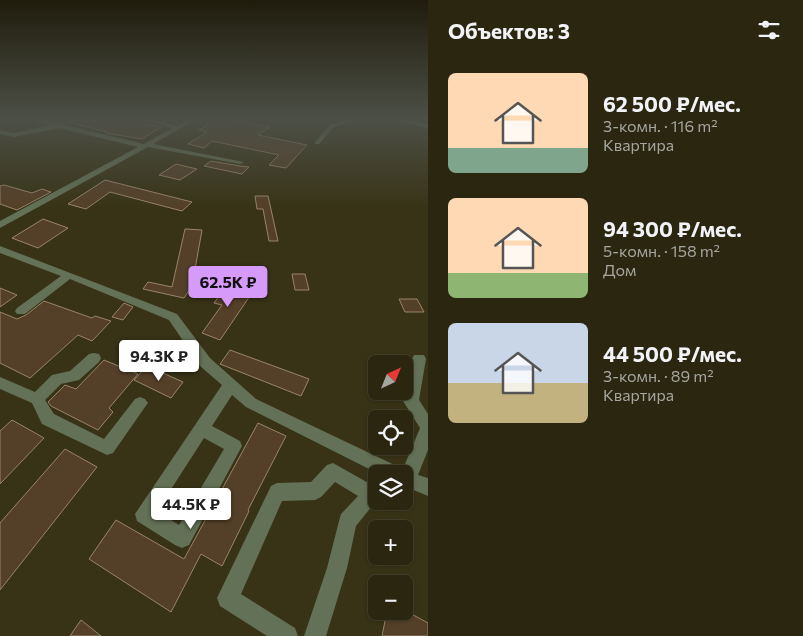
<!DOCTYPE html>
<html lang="ru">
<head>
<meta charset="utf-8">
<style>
  :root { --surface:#2a2610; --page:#322e19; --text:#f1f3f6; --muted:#a5a59f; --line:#464330; --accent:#d69bfa }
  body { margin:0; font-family:Commissioner,sans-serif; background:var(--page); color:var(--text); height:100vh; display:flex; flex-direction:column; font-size:19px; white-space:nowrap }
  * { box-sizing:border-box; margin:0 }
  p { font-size:16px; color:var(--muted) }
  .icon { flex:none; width:28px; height:28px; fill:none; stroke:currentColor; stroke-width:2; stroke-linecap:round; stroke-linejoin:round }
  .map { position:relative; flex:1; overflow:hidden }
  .details { display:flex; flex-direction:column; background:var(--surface); width:375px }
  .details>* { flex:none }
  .needle { width:32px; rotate:43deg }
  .tools { position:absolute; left:368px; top:355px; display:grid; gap:10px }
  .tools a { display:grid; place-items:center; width:45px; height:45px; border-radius:8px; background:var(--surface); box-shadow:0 1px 4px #0004,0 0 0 1px var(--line); font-size:25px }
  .price { position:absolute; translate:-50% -42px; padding:0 11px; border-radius:5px; background:#fff; color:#222; font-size:16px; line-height:32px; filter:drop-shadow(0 1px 2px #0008) }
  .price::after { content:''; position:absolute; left:50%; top:30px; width:15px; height:11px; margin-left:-8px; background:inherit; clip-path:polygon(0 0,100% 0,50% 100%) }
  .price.selected { background:var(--accent); color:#111 }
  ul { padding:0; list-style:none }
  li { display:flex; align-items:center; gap:15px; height:125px; padding:0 20px }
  li span { display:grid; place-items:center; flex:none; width:140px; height:100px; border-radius:8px; color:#555 }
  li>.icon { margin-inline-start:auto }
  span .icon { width:60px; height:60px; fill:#fffc; stroke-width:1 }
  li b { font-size:21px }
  h2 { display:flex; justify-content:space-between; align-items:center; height:60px; padding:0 20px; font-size:21px }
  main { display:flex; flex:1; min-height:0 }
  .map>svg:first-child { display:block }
  .building { fill:#544028; stroke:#9a846a }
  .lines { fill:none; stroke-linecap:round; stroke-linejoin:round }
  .minor { fill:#637156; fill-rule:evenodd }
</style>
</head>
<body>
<main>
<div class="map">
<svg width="428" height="636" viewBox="0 0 428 636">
  <rect width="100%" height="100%" fill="#383316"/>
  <!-- building -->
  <g class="building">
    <polygon points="71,120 129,120 161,127 142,139 106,133 107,132 71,123"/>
    <polygon points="215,120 234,120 270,127 258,135 307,145 286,168 269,165 279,155 212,141 204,148 188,144 207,132 199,130"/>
    <polygon points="211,161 240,166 249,167 242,174 204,166"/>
    <polygon points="176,164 197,169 180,180 159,175"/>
    <polygon points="105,180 192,202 182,211 110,192 86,209 68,204"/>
    <polygon points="4,185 32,193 42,189 51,192 17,210 0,204 0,186"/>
    <polygon points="255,196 268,196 278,241 269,241 263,209 257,209"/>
    <polygon points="43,219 68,228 38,248 12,238"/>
    <polygon points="185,229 202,230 192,286 184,298 143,289 148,282 172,287"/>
    <polygon points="292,274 305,274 309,290 295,290"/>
    <polygon points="231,280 256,287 220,340 202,333 222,305 214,303"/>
    <polygon points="0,288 17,295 0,307"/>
    <polygon points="399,299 417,299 424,312 405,312"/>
    <polygon points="44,301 92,318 95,316 111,321 92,341 78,335 30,378 0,363 0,312 17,319 26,315"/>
    <polygon points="124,303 133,307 123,320 112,317"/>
    <polygon points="230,350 309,379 301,396 220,364"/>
    <polygon points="104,360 138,374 109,408 113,412 98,430 51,406 48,402 65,385 76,389"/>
    <polygon points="147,366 183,382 171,398 134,380"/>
    <polygon points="12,420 44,438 0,484 0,431"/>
    <polygon points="258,423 286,436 248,510 249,511 222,566 201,554 171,612 89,559 116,520 184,559"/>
    <polygon points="65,449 97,467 0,590 0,523"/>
    <polygon points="387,611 406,611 428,623 428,636 382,636"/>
    <polygon points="81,620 101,636 70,636"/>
  </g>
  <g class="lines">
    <!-- minor -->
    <g class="minor">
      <polygon points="32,120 44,120 144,144 172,128 144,120 155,120 177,126 187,120 195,120 153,144 244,162 240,164 148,147 0,228 0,221 138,147 59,128 14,137 0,134 0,130 14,133 50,125"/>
      <polygon points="345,120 356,120 334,127 319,144 315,144 315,142 330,125"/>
      <polygon points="393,120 407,120 428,124 428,128"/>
      <path d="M0 246 177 314 210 358 256 399 403 469 420 428 403 401 412 359 414 355H424L426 359 419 400 428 414V450L418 475 428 478V496L404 486V474H379L246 407 232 395 212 426 240 441 242 446 189 545 182 548 175 545 137 521 135 514 222 385 200 366 169 320 70 279 25 314H17L15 311 17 308 61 276 0 253ZM204 438 224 449 179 525 157 511Z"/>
      <polygon points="94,353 99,354 101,358 99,362 79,380 61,384 45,400 54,414 104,439 135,399 140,397 145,399 148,403 145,407 113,453 107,455 42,424 32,403 0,389 0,377 35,392 52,375 70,371 89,354"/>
      <polygon points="333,463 372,485 376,483 376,501 356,526 347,568 326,636 304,636 327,568 339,521 341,514 358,496 335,482 321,497 315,500 282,501 241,594 295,628 298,636 267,636 220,606 217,598 271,486 277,483 311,482 327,465"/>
    </g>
  </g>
  <!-- sky -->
  <linearGradient id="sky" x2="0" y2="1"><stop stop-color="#1f1c0c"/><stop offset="0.57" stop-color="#4d5047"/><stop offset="1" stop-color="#4d5047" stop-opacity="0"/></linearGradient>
  <rect width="428" height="209" fill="url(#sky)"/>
</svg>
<div class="tools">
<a><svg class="needle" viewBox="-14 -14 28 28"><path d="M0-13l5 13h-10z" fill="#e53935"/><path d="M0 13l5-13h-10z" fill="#a5a59f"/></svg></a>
<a><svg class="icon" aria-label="locate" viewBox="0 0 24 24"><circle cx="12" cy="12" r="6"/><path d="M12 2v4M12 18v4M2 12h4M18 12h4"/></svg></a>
<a><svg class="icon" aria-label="layers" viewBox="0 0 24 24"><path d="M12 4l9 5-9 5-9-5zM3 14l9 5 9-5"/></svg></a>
<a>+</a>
<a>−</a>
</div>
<b class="price selected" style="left:228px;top:308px">62.5K ₽</b>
<b class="price" style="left:159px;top:382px">94.3K ₽</b>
<b class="price" style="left:191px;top:530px">44.5K ₽</b>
</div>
<section class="details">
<h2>Объектов: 3<svg class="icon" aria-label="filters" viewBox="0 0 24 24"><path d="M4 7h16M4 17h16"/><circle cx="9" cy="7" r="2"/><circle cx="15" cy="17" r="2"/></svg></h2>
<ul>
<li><span style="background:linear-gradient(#ffd9b3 75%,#7fa58c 0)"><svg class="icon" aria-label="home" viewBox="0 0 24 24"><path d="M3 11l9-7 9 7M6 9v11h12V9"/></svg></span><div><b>62 500 ₽/мес.</b><p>3-комн. · 116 m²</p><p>Квартира</p></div></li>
<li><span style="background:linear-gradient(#ffd9b3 75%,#8fb573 0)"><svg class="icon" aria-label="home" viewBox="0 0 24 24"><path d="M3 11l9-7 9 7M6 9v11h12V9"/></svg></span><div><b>94 300 ₽/мес.</b><p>5-комн. · 158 m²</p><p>Дом</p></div></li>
<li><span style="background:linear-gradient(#c9d6e8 60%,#c2b280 0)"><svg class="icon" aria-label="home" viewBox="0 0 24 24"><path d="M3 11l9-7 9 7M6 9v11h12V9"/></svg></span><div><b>44 500 ₽/мес.</b><p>3-комн. · 89 m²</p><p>Квартира</p></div></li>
</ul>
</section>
</main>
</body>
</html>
